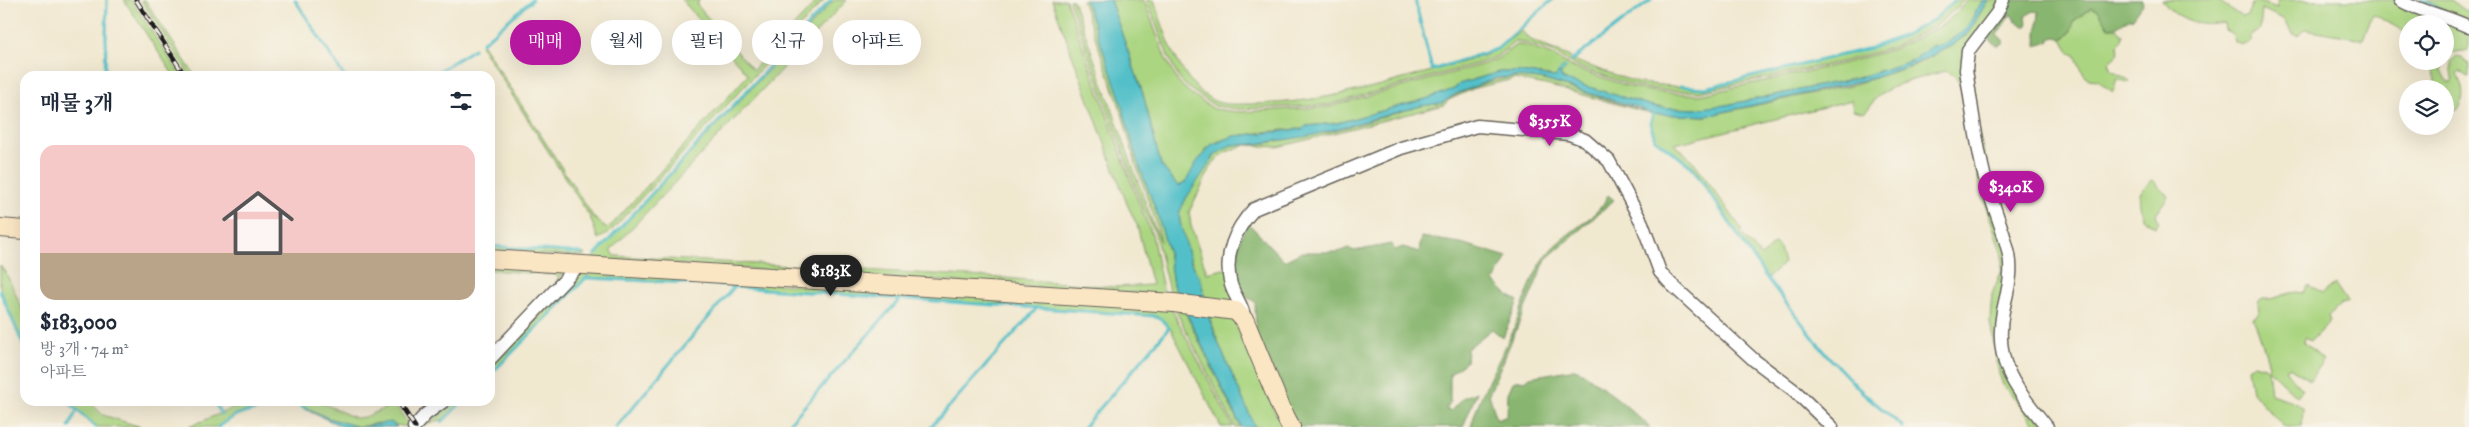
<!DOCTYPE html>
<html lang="ko">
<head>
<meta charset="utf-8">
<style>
  :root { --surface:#fff; --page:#f6f6f7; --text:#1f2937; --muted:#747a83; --accent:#b5179e }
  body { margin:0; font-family:"IM FELL DW Pica","Noto Serif KR",serif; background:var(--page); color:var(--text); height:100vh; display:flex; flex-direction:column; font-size:19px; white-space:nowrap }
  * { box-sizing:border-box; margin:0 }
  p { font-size:16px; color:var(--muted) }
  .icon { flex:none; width:28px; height:28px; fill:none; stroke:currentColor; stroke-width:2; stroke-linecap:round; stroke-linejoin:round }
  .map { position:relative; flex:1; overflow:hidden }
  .details { position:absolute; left:20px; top:71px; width:475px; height:335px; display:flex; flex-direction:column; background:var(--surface); border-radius:15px; box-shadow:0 5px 20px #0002 }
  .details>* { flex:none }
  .top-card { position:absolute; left:510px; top:20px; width:475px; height:45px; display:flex; gap:10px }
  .tools { position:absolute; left:2399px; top:15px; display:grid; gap:10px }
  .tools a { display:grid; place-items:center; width:55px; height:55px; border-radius:50%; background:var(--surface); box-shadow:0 5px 20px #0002; font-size:25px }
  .price { position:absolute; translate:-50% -42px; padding:0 11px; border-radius:18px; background:var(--accent); color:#fff; font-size:16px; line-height:32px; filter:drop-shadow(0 1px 2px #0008) }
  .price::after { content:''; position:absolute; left:50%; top:30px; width:15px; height:11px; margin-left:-8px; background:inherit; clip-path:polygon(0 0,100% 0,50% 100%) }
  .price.on { background:#222; color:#fff }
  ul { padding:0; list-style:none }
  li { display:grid; align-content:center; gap:10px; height:265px; padding:0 20px }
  li span { display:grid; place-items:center; height:155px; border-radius:15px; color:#555 }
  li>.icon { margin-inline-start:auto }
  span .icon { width:90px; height:90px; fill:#fffc; stroke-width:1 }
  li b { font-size:21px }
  h2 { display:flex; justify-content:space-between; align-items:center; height:60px; padding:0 20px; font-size:21px }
  .tag { padding:0 18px; border-radius:22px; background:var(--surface); box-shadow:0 5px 20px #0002; font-size:18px; line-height:45px }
  .tag.on { background:var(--accent); color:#fff }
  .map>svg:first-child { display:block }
  .green { fill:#abd581; stroke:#64784e }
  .forest { fill:#88b66f; stroke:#526946 }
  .water { fill:#52c0c9; stroke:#376e72 }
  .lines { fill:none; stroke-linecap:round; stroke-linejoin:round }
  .stream { stroke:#52c0c9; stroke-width:3 }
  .minor-casing { stroke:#67635b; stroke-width:15 }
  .secondary-casing { stroke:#67635b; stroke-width:20 }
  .minor { stroke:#fff; stroke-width:12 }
  .secondary { stroke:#fbe6c4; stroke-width:18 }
  .rail-casing { stroke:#1c1c1c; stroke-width:5 }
  .rail { stroke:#f7f3e8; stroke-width:3; stroke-dasharray:9; stroke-linecap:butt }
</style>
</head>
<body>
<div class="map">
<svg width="2469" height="427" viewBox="0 0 2469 427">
  <rect width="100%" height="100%" fill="#f7f3e8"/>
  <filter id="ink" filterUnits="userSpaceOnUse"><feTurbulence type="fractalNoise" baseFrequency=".02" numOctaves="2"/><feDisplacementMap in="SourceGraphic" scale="10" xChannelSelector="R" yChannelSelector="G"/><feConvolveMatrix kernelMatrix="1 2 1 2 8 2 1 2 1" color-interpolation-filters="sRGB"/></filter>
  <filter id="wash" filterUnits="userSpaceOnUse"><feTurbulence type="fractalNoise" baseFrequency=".0096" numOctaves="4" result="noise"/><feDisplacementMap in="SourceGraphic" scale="20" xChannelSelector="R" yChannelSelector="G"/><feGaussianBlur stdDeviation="1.12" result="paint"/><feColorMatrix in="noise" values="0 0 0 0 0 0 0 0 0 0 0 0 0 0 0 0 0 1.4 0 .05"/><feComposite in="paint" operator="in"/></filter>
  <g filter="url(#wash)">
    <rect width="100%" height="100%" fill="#f1e8d0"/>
    <!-- green -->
    <g class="green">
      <polygon points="124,0 131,0 181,76 174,76"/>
      <polygon points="141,0 145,0 195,76 190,76"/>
      <polygon points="682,0 699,0 697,5 753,70 818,0 824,0 609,233 598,239 590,217 481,46 483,45 594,218 608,229 748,75"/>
      <polygon points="834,0 847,0 611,250 615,256 1003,278 1114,287 1152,285 1137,225 1127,204 1052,0 1066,0 1141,209 1152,234 1164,295 592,259"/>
      <polygon points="1069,0 1073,0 1152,221 1161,242 1156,222 1137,168 1121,110 1082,0 1085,0 1090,14 1124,109 1138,163 1158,216 1168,251 1173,285 1177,294 1170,295 1169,291 1155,233 1143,208"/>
      <path d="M1110 0H1144L1165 57 1178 82 1189 92 1214 109 1238 112 1328 107 1481 65 1497 59 1516 45H1524L1552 55 1574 68 1631 87 1650 91 1700 95 1841 64 1894 49 1939 27 1953 16 1968 0H1983L1965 30 1943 45 1931 46 1914 60 1857 78 1726 105 1694 109 1656 107 1572 83 1559 76 1566 69 1564 66 1555 77 1519 72H1499L1459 84 1454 89 1426 99 1337 123 1306 126 1303 129C1285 129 1225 135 1211 145 1198 154 1194 183 1178 186L1161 165 1143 94Z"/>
      <path d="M1147 0H1154C1166 35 1177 76 1209 98 1220 106 1236 104 1249 104 1330 104 1406 78 1483 56L1498 48 1521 31 1531 40 1570 57 1571 62 1575 61 1638 83 1705 89 1871 48 1905 36 1936 19 1955 0H1965L1937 25 1894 47 1841 62 1700 92 1650 89 1632 85 1575 66 1553 52 1525 43 1515 42 1496 57 1480 63 1328 105 1238 109 1215 106 1191 90 1180 80 1168 56Z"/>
      <path d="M1988 0H2001L1964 70 2008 255 2004 368 2045 427H2037L2003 385 1999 374 1990 322 1991 306 1992 294 2002 270V255L1979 183 1967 129 1963 93 1956 76 1945 71C1925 77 1893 83 1877 97 1872 102 1870 108 1864 113L1853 110 1852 100 1675 144 1694 162 1743 231 1741 233 1761 256 1775 243 1780 248 1784 263 1768 278 1693 166 1656 139 1651 123 1654 114 1706 116 1855 84 1915 65 1951 46 1968 34Z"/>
      <path d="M2162 0H2217L2242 17 2247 15 2252 4 2258 2 2278 8 2277 0H2395L2469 32V50L2445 54V24H2408L2407 33 2373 14 2363 39 2304 29 2298 35 2293 34 2283 19 2262 9 2260 30 2249 36 2251 41C2246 45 2241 46 2235 42L2233 34 2225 30 2224 23C2201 28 2176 21 2162 0Z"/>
      <polygon points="2426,0 2451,0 2469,13 2469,24"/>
      <polygon points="2091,8 2098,10 2109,28 2117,28 2123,35 2122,40 2118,45 2119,53 2109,62 2112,70 2130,81 2127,83 2117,78 2113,92 2097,80 2089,79 2084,75 2075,55 2070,53 2062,39 2069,35 2074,21"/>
      <path d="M2455 57 2463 58 2469 66V77L2459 70 2457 72C2462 87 2466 94 2459 109L2454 111 2448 108 2445 111V89H2437L2433 73 2424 61H2443L2442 71 2448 83H2451L2453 78 2451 62Z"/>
      <path d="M1516 77 1541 79 1646 112 1546 85 1514 79 1475 88 1449 100 1444 105 1278 147 1246 145 1226 152 1213 163 1189 212 1191 226 1207 273 1228 268 1242 307 1205 297C1200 274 1173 229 1181 207 1185 197 1213 155 1222 149 1234 142 1246 145 1259 144 1276 142 1294 138 1311 135 1348 129 1384 116 1421 106 1427 104 1438 105 1442 103 1466 89 1489 79 1516 77Z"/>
      <path d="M2153 180 2168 196 2156 214 2159 222 2155 227 2142 218C2140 197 2134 194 2153 180Z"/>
      <polygon points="490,247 586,254 584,256 490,253"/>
      <polygon points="490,264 564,271 555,286 558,278 557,275 490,270"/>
      <polygon points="0,265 8,277 25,315 25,347 0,289"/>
      <polygon points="579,272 1171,308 1233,427 1221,427 1170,328 1161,318 1153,315 735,287 729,284 586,277 490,374 490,368 580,275"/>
      <path d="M2335 284 2347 302 2341 304 2328 316 2330 321 2311 341 2305 337 2304 342 2323 360 2310 380 2289 367 2285 370 2303 390 2296 396 2268 369 2271 394 2295 402 2303 408 2302 427H2284L2252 392 2248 368 2254 364 2268 368 2269 365C2264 349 2260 334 2253 318L2259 314 2258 302 2263 299C2277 301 2289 289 2303 293L2309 285 2322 294Z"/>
      <polygon points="1183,308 1237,420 1241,427 1235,427 1176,311"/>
      <polygon points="1208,311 1226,313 1234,321 1282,427 1255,427 1218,342"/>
      <polygon points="68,401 89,401 103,415 141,427 98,427 93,425"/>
      <polygon points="250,401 288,401 235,414 217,427 188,427"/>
      <polygon points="289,401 318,401 355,418 365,417 388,407 384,401 393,401 410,427 378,423 359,427 328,418"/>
      <polygon points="457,401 462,401 444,419 427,424"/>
    </g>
    <!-- forest -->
    <g class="forest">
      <path d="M2005 0H2142L2143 4 2133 18C2123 20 2119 28 2109 28L2098 10 2091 8C2086 12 2077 16 2074 22 2070 31 2072 34 2062 39L2057 37 2051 38 2049 42 2036 46 2039 12 2034 11 2025 16 2028 23 2026 27 2015 21 2011 14 1997 34 2005 42 1998 46 1982 35Z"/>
      <path d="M1608 195 1614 200 1546 259 1489 394 1497 420 1507 416 1508 393 1513 382 1520 380 1525 381 1530 377 1575 369 1584 373 1618 399 1650 427H1471C1479 394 1498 364 1512 333 1524 306 1530 276 1548 253 1564 233 1600 217 1608 195Z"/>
      <path d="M1247 224 1250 225 1284 261 1302 252H1338L1348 248 1354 251 1391 244 1395 250 1403 247 1419 252 1421 237 1461 243 1507 257 1494 281 1509 296 1518 301 1503 338 1492 329 1467 349 1466 362 1450 374V402L1446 409 1451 411 1462 398 1477 392 1463 427H1296L1256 334 1255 302C1251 299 1244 296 1241 293 1225 274 1238 243 1247 224Z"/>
    </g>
    <!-- water -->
    <g class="water">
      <polygon points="1085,0 1110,0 1143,94 1161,165 1178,186 1185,183 1196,163 1211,145 1234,136 1303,129 1306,126 1337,123 1426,99 1454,89 1459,84 1499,72 1519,72 1555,77 1560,72 1562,79 1656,107 1694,109 1726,105 1857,78 1914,60 1931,46 1943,45 1965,30 1983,0 1988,0 1968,33 1951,46 1915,64 1874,78 1706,116 1651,114 1639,108 1541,79 1516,77 1496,78 1456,94 1442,103 1421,106 1310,136 1257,144 1231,145 1215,155 1185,200 1179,214 1180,222 1191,262 1201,281 1209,318 1218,342 1255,427 1241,427 1173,285 1168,251 1158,216 1138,163 1119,95"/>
      <polygon points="303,406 328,418 359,427 391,422 397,427 343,427 302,408"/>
    </g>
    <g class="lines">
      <!-- stream -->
      <g class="stream">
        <polyline points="295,0 344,76"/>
        <polyline points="1415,0 1432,70 1497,49 1552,0"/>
        <polyline points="2422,0 2441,10"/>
        <polyline points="482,43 532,0"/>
        <polyline points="1571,61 1651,0"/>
        <polyline points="1560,72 1565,67"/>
        <polyline points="105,76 107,0"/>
        <polyline points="431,76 474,49"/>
        <polyline points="1680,86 1705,88 1871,48 1905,35 1935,19 1954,0"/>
        <polyline points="1654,112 1650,123 1655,139 1692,167 1766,277 1826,354 1859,389 1903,427"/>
        <polyline points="490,246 581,253"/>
        <polyline points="595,255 831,0"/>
        <polyline points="0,291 25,349"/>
        <polyline points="490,375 586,278 729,285 734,287 1153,316 1161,319 1169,328 1084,427"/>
        <polyline points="67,401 96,427"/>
        <polyline points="214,401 221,414"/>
        <polyline points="435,415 455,401"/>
        <polyline points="442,422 463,401"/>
        <polyline points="69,427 77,410"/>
        <polyline points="218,427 236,415 289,402 306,408"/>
        <polyline points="616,427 734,287"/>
        <polyline points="786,427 900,299"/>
        <polyline points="931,427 1037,308"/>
      </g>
    </g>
  </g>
  <g filter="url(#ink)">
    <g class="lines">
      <defs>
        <g id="minor">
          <path d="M2003 0 1997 13 1968 51 1966 70C1972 107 1976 146 1986 182 1993 207 2004 230 2009 255 2013 275 2007 292 2003 311 1993 365 2017 389 2047 427"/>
          <path d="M2400 0C2421 12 2447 16 2469 27"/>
          <path d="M1245 321C1243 304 1236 300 1231 285 1223 256 1235 229 1254 209L1401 148 1477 126 1569 134 1585 140 1609 161 1642 223 1660 272 1671 284 1754 360 1795 391 1832 427"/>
          <polyline points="490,359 579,265"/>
          <polyline points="414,427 426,414 444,401"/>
        </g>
        <g id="secondary">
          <polyline points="0,228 25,230"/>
          <polyline points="490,259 1174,303 1236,311 1245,321 1281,408 1291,427"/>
        </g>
      </defs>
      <!-- minor casing -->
      <use href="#minor" class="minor-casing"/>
      <!-- secondary casing -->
      <use href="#secondary" class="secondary-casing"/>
      <!-- minor -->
      <use href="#minor" class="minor"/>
      <!-- secondary -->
      <use href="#secondary" class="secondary"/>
      <defs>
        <g id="rail">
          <polyline points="136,0 185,76"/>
          <polyline points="398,401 415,427"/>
        </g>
      </defs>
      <!-- rail casing -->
      <use href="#rail" class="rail-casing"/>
      <!-- rail -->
      <use href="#rail" class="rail"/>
    </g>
  </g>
</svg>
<div class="tools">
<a><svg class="icon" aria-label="locate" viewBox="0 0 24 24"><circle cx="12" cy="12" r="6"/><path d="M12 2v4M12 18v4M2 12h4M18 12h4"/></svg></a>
<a><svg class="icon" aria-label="layers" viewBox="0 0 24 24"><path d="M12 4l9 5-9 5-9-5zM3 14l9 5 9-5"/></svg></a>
</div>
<b class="price" style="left:1550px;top:147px">$355K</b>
<b class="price" style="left:2011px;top:213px">$340K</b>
<b class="price on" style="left:831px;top:297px">$183K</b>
<div class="top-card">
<a class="tag on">매매</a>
<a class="tag">월세</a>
<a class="tag">필터</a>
<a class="tag">신규</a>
<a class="tag">아파트</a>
</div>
<section class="details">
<h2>매물 3개<svg class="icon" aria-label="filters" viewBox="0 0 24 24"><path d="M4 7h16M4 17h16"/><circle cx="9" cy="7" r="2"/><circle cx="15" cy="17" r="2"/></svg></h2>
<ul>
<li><span style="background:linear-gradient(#f6c9c9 70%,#b9a48a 0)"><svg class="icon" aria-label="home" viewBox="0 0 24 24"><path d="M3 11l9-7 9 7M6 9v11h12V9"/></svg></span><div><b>$183,000</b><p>방 3개 · 74 m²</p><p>아파트</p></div></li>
</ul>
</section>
</div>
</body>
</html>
